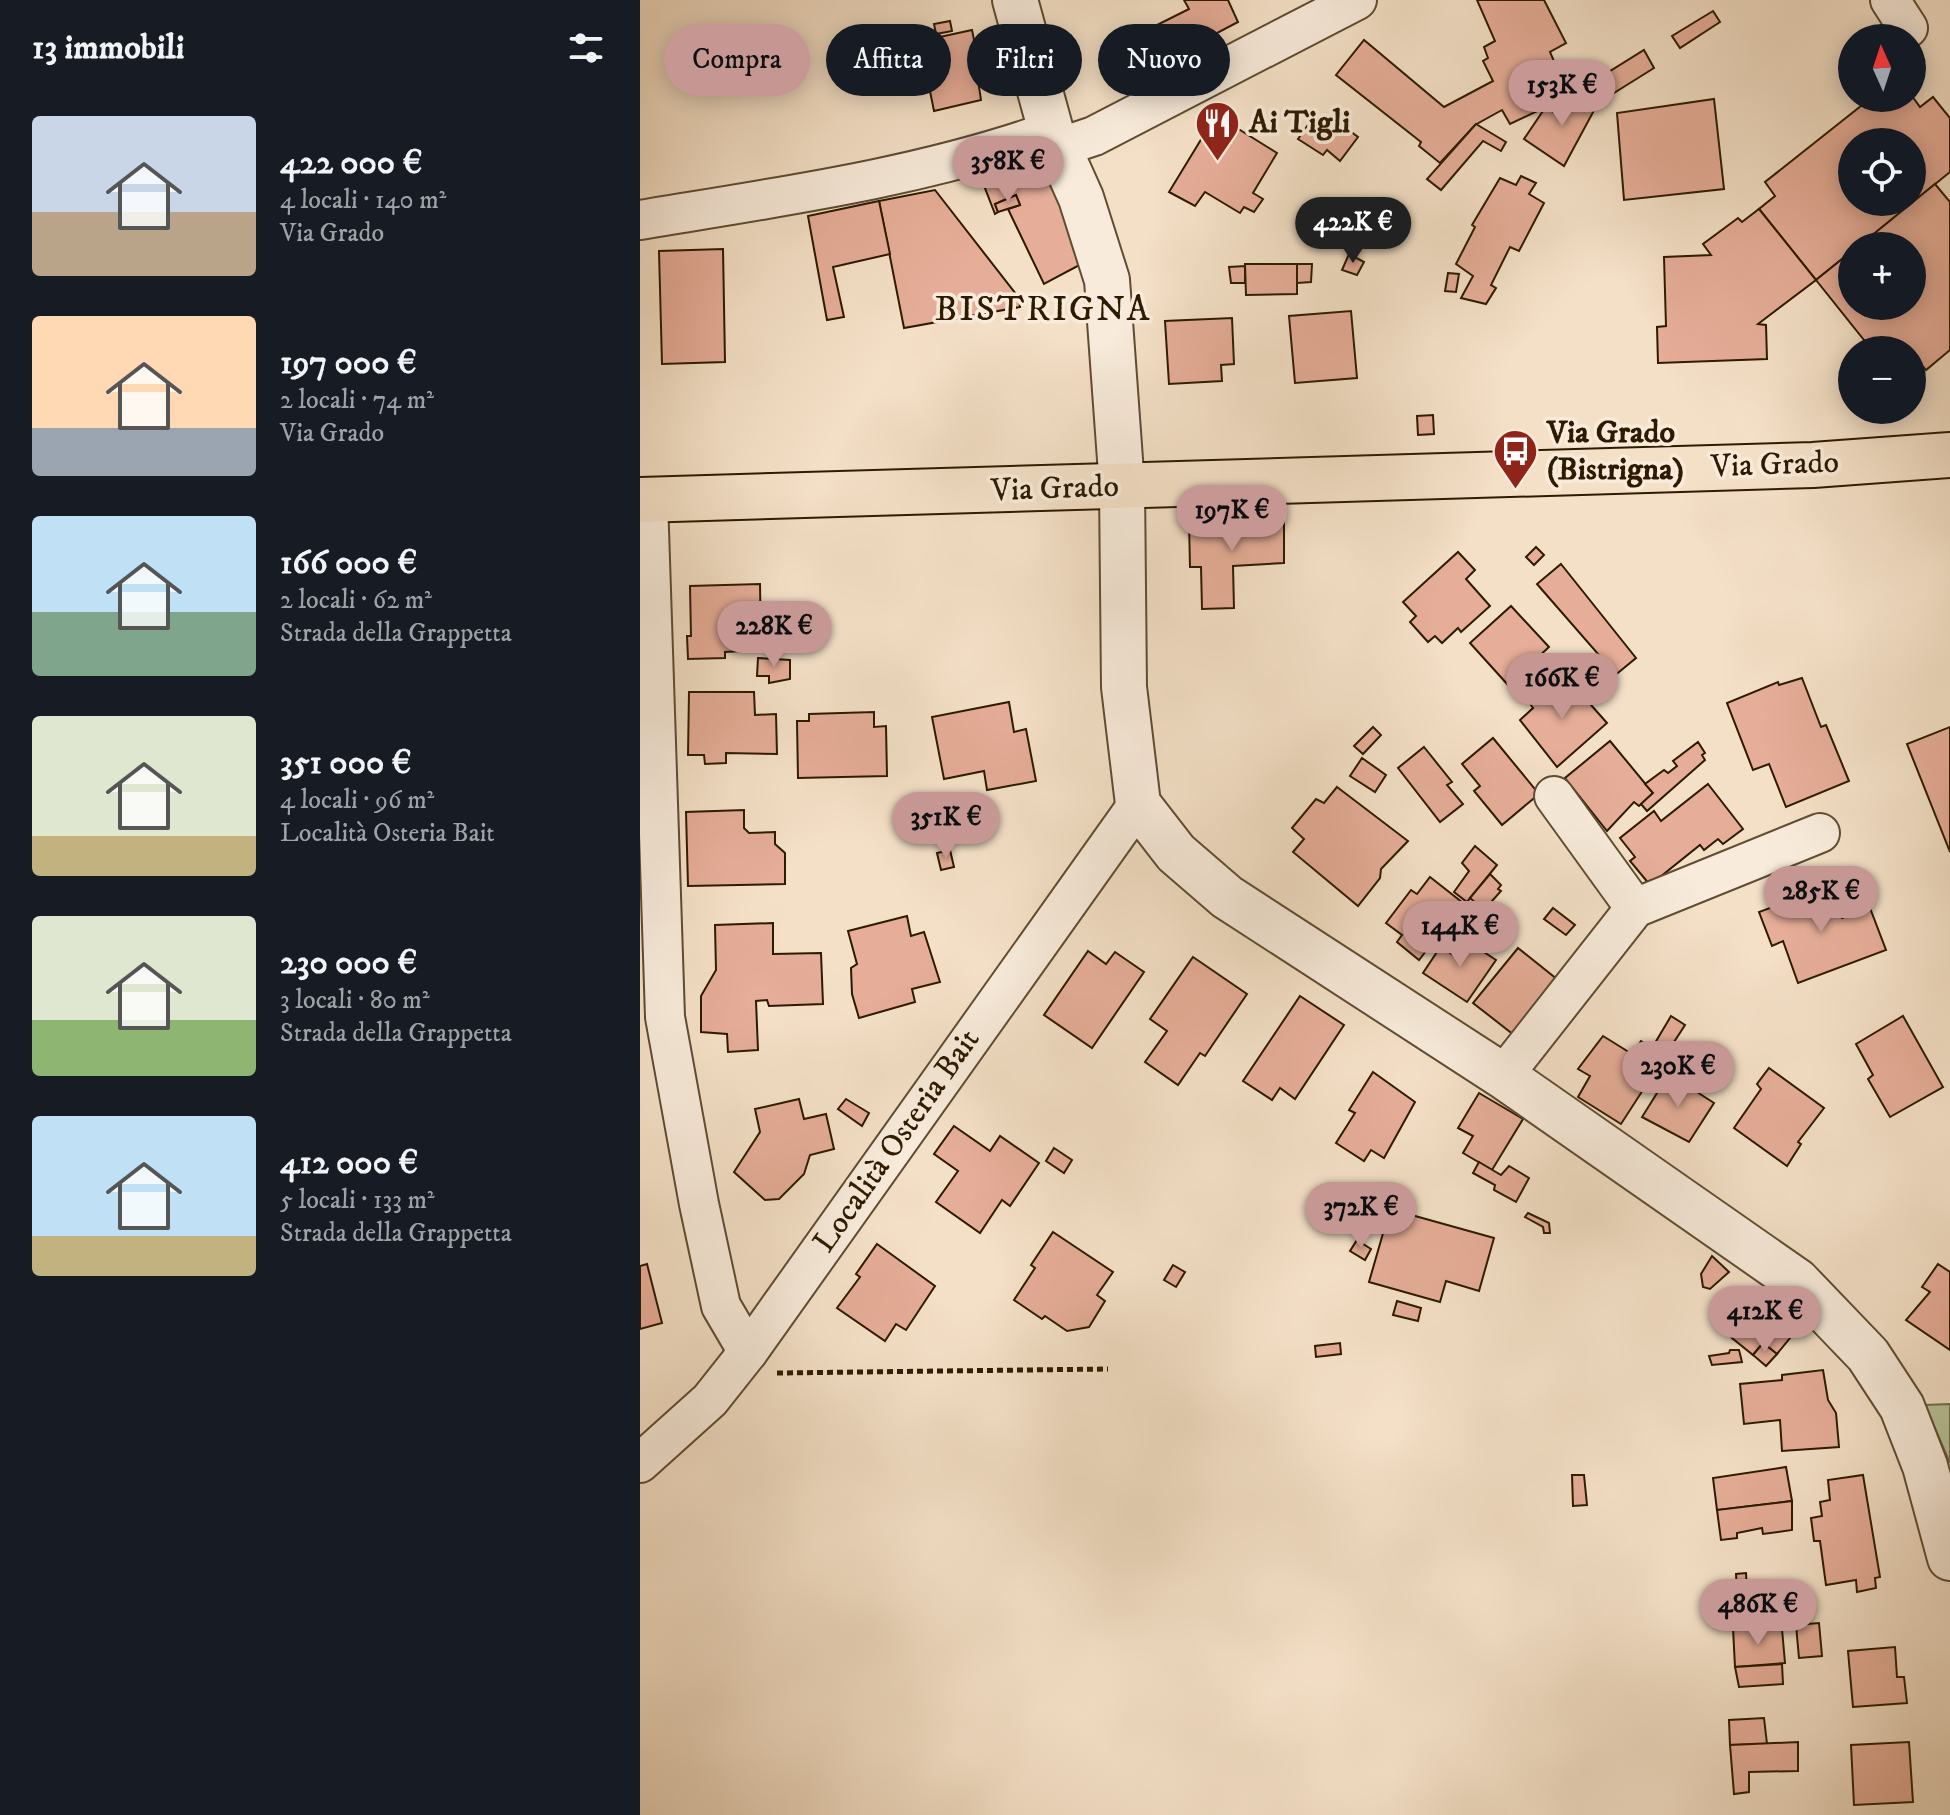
<!DOCTYPE html>
<html lang="it">
<head>
<meta charset="utf-8">
<style>
  :root { --surface:#171b24; --page:#242831; --text:#f1f3f6; --muted:#9ea1a6; --accent:#c59692 }
  body { margin:0; font-family:"IM FELL DW Pica",serif; background:var(--page); color:var(--text); height:100vh; display:flex; flex-direction:column; font-size:30px; white-space:nowrap }
  * { box-sizing:border-box; margin:0 }
  p { font-size:26px; color:var(--muted) }
  .icon { flex:none; width:44px; height:44px; fill:none; stroke:currentColor; stroke-width:2; stroke-linecap:round; stroke-linejoin:round }
  .map { position:relative; flex:1; overflow:hidden }
  .panel { display:flex; flex-direction:column; background:var(--surface); width:640px }
  .panel>* { flex:none }
  .banner { position:absolute; left:24px; top:24px; width:760px; height:72px; display:flex; gap:16px }
  .needle { width:52px; rotate:357deg }
  .fabs { position:absolute; left:1198px; top:24px; display:grid; gap:16px }
  .fabs a { display:grid; place-items:center; width:88px; height:88px; border-radius:50%; background:var(--surface); box-shadow:0 4px 20px #0003; font-size:40px }
  .price { position:absolute; translate:-50% -68px; padding:0 18px; border-radius:28px; background:var(--accent); color:#111; font-size:26px; line-height:52px; filter:drop-shadow(0 2px 4px #0008) }
  .price::after { content:''; position:absolute; left:50%; top:48px; width:24px; height:18px; margin-left:-12px; background:inherit; clip-path:polygon(0 0,100% 0,50% 100%) }
  .price.on { background:#222; color:#fff }
  ul { padding:0; list-style:none }
  li { display:flex; align-items:center; gap:24px; height:200px; padding:0 32px }
  li span { display:grid; place-items:center; flex:none; width:224px; height:160px; border-radius:8px; color:#555 }
  li>.icon { margin-inline-start:auto }
  span .icon { width:96px; height:96px; fill:#fffc; stroke-width:1 }
  li b { font-size:34px }
  h2 { display:flex; justify-content:space-between; align-items:center; height:96px; padding:0 32px; font-size:34px }
  .pill { padding:0 28px; border-radius:36px; background:var(--surface); box-shadow:0 4px 20px #0003; font-size:28px; line-height:72px }
  .pill.on { background:var(--accent); color:#111 }
  main { display:flex; flex:1; min-height:0 }
  .map>svg:first-child { display:block }
  .green { fill:#b6c399; stroke:#726e4c; stroke-width:2 }
  .building { fill:#e6ad98; stroke:#2d1a00; stroke-width:2; fill-rule:evenodd }
  .lines { fill:none; stroke-linecap:round; stroke-linejoin:round }
  .minor-casing { stroke:#5f4c32; stroke-width:42 }
  .tertiary-casing { stroke:#5f4c32; stroke-width:48 }
  .primary-casing { stroke:#2d1a00; stroke-width:48 }
  .path { stroke:#2d1a00; stroke-width:5; stroke-dasharray:6 4; stroke-linecap:butt }
  .minor { stroke:#f8ebdb; stroke-width:38 }
  .tertiary { stroke:#f8ebdb; stroke-width:44 }
  .primary { stroke:#f4e0c7; stroke-width:44 }
  .labels { text-anchor:middle; dominant-baseline:central; stroke-width:7; stroke-linejoin:round; paint-order:stroke }
  .poi-label { font-size:32px; font-weight:bold; fill:#2d1a00; stroke:#f8ebdb; text-anchor:start }
  .street-label { font-size:32px; fill:#2d1a00; stroke:#f8ebdb }
  .quarter-label { font-size:36px; letter-spacing:2px; fill:#2d1a00; stroke:#f8ebdb }
</style>
</head>
<body>
<main>
<section class="panel">
<h2>13 immobili<svg class="icon" aria-label="filters" viewBox="0 0 24 24"><path d="M4 7h16M4 17h16"/><circle cx="9" cy="7" r="2"/><circle cx="15" cy="17" r="2"/></svg></h2>
<ul>
<li><span style="background:linear-gradient(#c9d6e8 60%,#b9a48a 0)"><svg class="icon" aria-label="home" viewBox="0 0 24 24"><path d="M3 11l9-7 9 7M6 9v11h12V9"/></svg></span><div><b>422 000 €</b><p>4 locali · 140 m²</p><p>Via Grado</p></div></li>
<li><span style="background:linear-gradient(#ffd9b3 70%,#9aa5b1 0)"><svg class="icon" aria-label="home" viewBox="0 0 24 24"><path d="M3 11l9-7 9 7M6 9v11h12V9"/></svg></span><div><b>197 000 €</b><p>2 locali · 74 m²</p><p>Via Grado</p></div></li>
<li><span style="background:linear-gradient(#bfe0f5 60%,#7fa58c 0)"><svg class="icon" aria-label="home" viewBox="0 0 24 24"><path d="M3 11l9-7 9 7M6 9v11h12V9"/></svg></span><div><b>166 000 €</b><p>2 locali · 62 m²</p><p>Strada della Grappetta</p></div></li>
<li><span style="background:linear-gradient(#dfe7d0 75%,#c2b280 0)"><svg class="icon" aria-label="home" viewBox="0 0 24 24"><path d="M3 11l9-7 9 7M6 9v11h12V9"/></svg></span><div><b>351 000 €</b><p>4 locali · 96 m²</p><p>Località Osteria Bait</p></div></li>
<li><span style="background:linear-gradient(#dfe7d0 65%,#8fb573 0)"><svg class="icon" aria-label="home" viewBox="0 0 24 24"><path d="M3 11l9-7 9 7M6 9v11h12V9"/></svg></span><div><b>230 000 €</b><p>3 locali · 80 m²</p><p>Strada della Grappetta</p></div></li>
<li><span style="background:linear-gradient(#bfe0f5 75%,#c2b280 0)"><svg class="icon" aria-label="home" viewBox="0 0 24 24"><path d="M3 11l9-7 9 7M6 9v11h12V9"/></svg></span><div><b>412 000 €</b><p>5 locali · 133 m²</p><p>Strada della Grappetta</p></div></li>
</ul>
</section>
<div class="map">
<svg width="1310" height="1815" viewBox="0 0 1310 1815">
  <rect width="100%" height="100%" fill="#f4e0c7"/>
  <filter id="stains"><feTurbulence type="fractalNoise" baseFrequency=".0025" numOctaves="4"/><feColorMatrix values="0 0 0 0 .2 0 0 0 0 .09 0 0 0 0 .02 0 0 0 .5 -.17"/></filter>
  <radialGradient id="worn" r=".72"><stop offset=".6" stop-color="#630" stop-opacity="0"/><stop offset="1" stop-color="#630" stop-opacity=".3"/></radialGradient>
  <!-- green -->
  <polygon class="green" points="1310,1404 1310,1463 1285,1405"/>
  <!-- building -->
  <g class="building">
    <polygon points="544,0 588,0 598,22 526,60 511,28 549,9"/>
    <polygon points="837,0 904,0 926,43 910,52 929,96 870,124 862,110 835,125 800,163 779,146 781,142 696,75 724,40 804,107 853,81 843,61 848,58 844,47 855,41"/>
    <polygon points="1073,11 1080,22 1040,48 1032,36"/>
    <polygon points="310,21 312,31 296,34 294,24"/>
    <polygon points="259,30 265,55 255,58 246,33"/>
    <polygon points="332,30 342,79 338,80 341,100 294,111 290,91 276,93 263,45"/>
    <polygon points="1004,50 1014,68 958,103 943,88"/>
    <polygon points="943,88 958,103 924,166 884,139 905,108 920,115"/>
    <path d="M1272 96 1280 107 1293 97 1310 118V172L1219 246H1212V251L1176 280 1119 209 1135 196 1125 182 1231 98ZM1212 142H1272V202H1212Z"/>
    <polygon points="1074,99 1084,189 984,200 977,113"/>
    <polygon points="576,115 637,153 613,193 623,199 614,212 604,207 600,213 565,192 555,206 529,192"/>
    <polygon points="694,119 718,137 700,161 687,150 683,155 658,139 670,122 684,131"/>
    <polygon points="836,124 866,142 861,151 843,141 801,190 787,179"/>
    <polygon points="392,163 403,185 409,181 447,261 404,284 368,209 380,205 376,195 355,204 358,212 355,214 343,183"/>
    <polygon points="881,176 896,183 889,194 904,203 879,251 870,247 851,285 856,288 846,304 821,298 833,276 816,264 835,227 832,225 860,178 876,185"/>
    <polygon points="1295,184 1310,202 1310,350 1286,370 1276,359 1272,362 1272,350 1232,350 1176,280 1212,251 1212,306 1272,306 1272,246 1219,246"/>
    <polygon points="295,190 379,298 380,307 264,328 239,201"/>
    <polygon points="376,195 380,205 358,212 355,204"/>
    <polygon points="239,201 250,254 193,267 204,317 187,320 168,216"/>
    <polygon points="1119,209 1176,280 1118,324 1126,325 1127,359 1018,363 1017,327 1026,326 1024,257 1071,255 1063,244 1098,218 1102,222"/>
    <polygon points="83,249 85,362 22,364 19,251"/>
    <polygon points="709,254 724,262 717,275 702,270"/>
    <polygon points="605,264 657,264 657,294 606,295"/>
    <polygon points="657,264 672,264 671,282 657,283"/>
    <polygon points="605,266 605,283 591,283 589,267"/>
    <polygon points="808,273 819,274 816,292 805,291"/>
    <polygon points="711,311 717,378 655,383 649,316"/>
    <polygon points="592,318 594,364 581,365 582,381 529,384 525,321"/>
    <polygon points="793,415 794,434 778,435 777,416"/>
    <polygon points="644,518 644,563 593,566 594,608 562,609 561,567 550,567 549,521"/>
    <polygon points="896,547 904,555 894,565 886,557"/>
    <polygon points="818,552 835,570 826,579 850,606 821,632 818,628 802,643 795,636 788,642 770,622 776,616 763,602"/>
    <polygon points="921,564 996,658 973,677 955,658 959,655 897,584"/>
    <polygon points="120,584 121,650 85,652 85,658 48,659 47,636 51,636 50,586"/>
    <polygon points="871,606 909,647 868,685 830,643"/>
    <polygon points="118,658 150,660 150,679 129,683 129,676 117,676"/>
    <polygon points="1162,678 1181,727 1186,725 1209,781 1146,807 1129,764 1113,770 1087,703 1138,682 1139,685"/>
    <polygon points="928,679 967,723 917,767 880,720 893,708 889,702 916,680 920,684"/>
    <polygon points="49,692 114,692 115,715 136,714 137,754 86,753 86,763 65,764 64,755 48,755"/>
    <polygon points="369,702 374,732 386,729 396,781 347,790 344,771 304,779 292,717"/>
    <polygon points="234,712 234,727 246,726 247,776 158,778 157,721 169,721 169,714"/>
    <polygon points="733,727 741,735 723,754 714,746"/>
    <polygon points="1310,727 1310,852 1267,744"/>
    <polygon points="853,738 899,794 862,825 834,791 840,786 822,764"/>
    <polygon points="970,741 1013,793 999,806 994,802 967,831 925,778"/>
    <polygon points="1058,742 1065,753 1062,755 1065,760 1007,811 1001,804 1013,793 1005,784 1024,770 1028,773 1037,766 1033,761"/>
    <polygon points="784,747 812,782 807,785 823,804 800,822 758,768"/>
    <polygon points="722,758 746,775 735,792 710,776"/>
    <polygon points="1068,784 1103,829 1083,844 1078,839 1064,850 1060,845 1010,885 990,861 995,857 980,838 1014,811 1021,821"/>
    <polygon points="697,787 768,841 741,869 740,878 718,906 653,852 664,839 652,828 676,799 684,803"/>
    <polygon points="104,810 104,828 109,833 135,832 135,844 145,853 145,884 48,886 46,812"/>
    <polygon points="835,846 857,865 827,902 814,892 829,871 822,863"/>
    <polygon points="310,850 314,867 301,870 297,853"/>
    <polygon points="850,874 861,885 858,889 861,891 844,910 830,898"/>
    <polygon points="790,877 823,903 779,960 757,942 762,935 746,923 771,890 777,894"/>
    <polygon points="1189,886 1202,918 1230,908 1246,950 1158,983 1143,941 1132,946 1119,912"/>
    <polygon points="913,908 935,925 926,935 904,919"/>
    <polygon points="267,916 271,936 284,932 300,982 272,989 275,1002 219,1018 212,994 211,968 217,964 208,931"/>
    <polygon points="133,923 133,954 181,953 183,1004 129,1006 127,1000 116,1001 118,1050 88,1052 87,1034 61,1032 61,996 76,970 75,925"/>
    <polygon points="824,939 856,960 827,1002 783,973 801,946 813,955"/>
    <polygon points="878,948 918,980 874,1035 833,1003"/>
    <polygon points="448,951 466,964 475,952 504,972 452,1048 404,1015"/>
    <polygon points="553,957 607,994 565,1056 560,1053 538,1085 505,1062 527,1031 510,1019"/>
    <polygon points="660,996 704,1025 655,1099 640,1088 632,1100 603,1081"/>
    <polygon points="1031,1016 1045,1025 981,1124 938,1097 950,1076 938,1069 963,1036 992,1054 1001,1041 1012,1048"/>
    <polygon points="1263,1016 1303,1087 1250,1117 1228,1079 1233,1075 1216,1044"/>
    <polygon points="1129,1068 1184,1108 1158,1142 1161,1144 1147,1166 1094,1128 1121,1089 1117,1084"/>
    <polygon points="733,1072 775,1102 744,1158 731,1150 724,1161 696,1143 715,1113 709,1110"/>
    <polygon points="1029,1074 1074,1103 1049,1142 1002,1117"/>
    <polygon points="839,1093 883,1119 852,1170 823,1153 833,1136 818,1128"/>
    <polygon points="159,1099 164,1119 186,1114 194,1149 170,1155 164,1174 139,1199 125,1200 94,1172 120,1132 115,1109"/>
    <polygon points="206,1099 229,1113 222,1126 198,1109"/>
    <polygon points="314,1126 350,1151 360,1136 399,1163 370,1206 362,1200 340,1233 296,1202 318,1171 294,1154"/>
    <polygon points="414,1148 432,1160 424,1173 406,1161"/>
    <polygon points="839,1162 861,1175 869,1166 889,1178 876,1202 854,1190 855,1185 833,1173"/>
    <polygon points="750,1209 854,1238 839,1291 806,1281 800,1302 729,1282"/>
    <polygon points="888,1213 909,1223 910,1233 904,1233 903,1227 885,1217"/>
    <polygon points="413,1232 473,1272 457,1295 465,1301 449,1327 427,1331 405,1316 402,1319 374,1300 395,1268 391,1265"/>
    <polygon points="717,1240 731,1249 725,1260 710,1251"/>
    <polygon points="237,1244 295,1286 266,1330 256,1324 245,1341 197,1308 220,1277 216,1274"/>
    <polygon points="1072,1256 1089,1272 1070,1289 1063,1287 1061,1274"/>
    <polygon points="7,1264 22,1323 0,1329 0,1266"/>
    <polygon points="1298,1264 1310,1272 1310,1350 1266,1320 1290,1292 1282,1287"/>
    <polygon points="533,1265 545,1272 536,1287 524,1280"/>
    <polygon points="1102,1288 1155,1332 1137,1354 1123,1343 1113,1355 1092,1338 1102,1324 1084,1309"/>
    <polygon points="757,1301 781,1308 778,1321 753,1315"/>
    <polygon points="1084,1309 1102,1324 1092,1338 1076,1320"/>
    <polygon points="700,1343 701,1354 676,1357 675,1346"/>
    <polygon points="1123,1343 1137,1354 1126,1366 1113,1355"/>
    <polygon points="1090,1350 1099,1350 1102,1362 1072,1365 1069,1356 1089,1353"/>
    <polygon points="1183,1370 1188,1400 1196,1413 1199,1447 1142,1451 1140,1420 1104,1424 1100,1384 1142,1380 1142,1375"/>
    <polygon points="1146,1467 1152,1501 1077,1510 1073,1478"/>
    <polygon points="932,1475 944,1475 947,1505 933,1506"/>
    <polygon points="1223,1475 1240,1577 1235,1578 1236,1588 1217,1592 1216,1580 1186,1585 1180,1541 1174,1541 1171,1518 1182,1516 1180,1502 1190,1500 1188,1480"/>
    <polygon points="1152,1501 1152,1530 1123,1534 1122,1528 1097,1533 1097,1538 1081,1540 1077,1510"/>
    <polygon points="1106,1573 1107,1592 1097,1593 1096,1574"/>
    <polygon points="1138,1582 1139,1590 1163,1589 1166,1614 1115,1616 1112,1584"/>
    <polygon points="1179,1623 1182,1656 1159,1658 1156,1625"/>
    <polygon points="1117,1627 1118,1630 1142,1629 1145,1663 1095,1667 1093,1628"/>
    <polygon points="1255,1647 1257,1677 1264,1677 1267,1703 1213,1707 1208,1651"/>
    <polygon points="1142,1664 1143,1684 1099,1687 1095,1667"/>
    <polygon points="1124,1718 1127,1744 1090,1745 1089,1720"/>
    <polygon points="1158,1742 1158,1771 1109,1772 1109,1792 1094,1794 1090,1745"/>
    <polygon points="1269,1742 1273,1802 1214,1805 1211,1745"/>
  </g>
  <g class="lines">
    <defs>
      <g id="minor">
        <polyline points="1250,0 1268,28"/>
        <polyline points="418,148 454,136 717,0"/>
        <path d="M0 220C138 197 279 178 411 131"/>
        <polyline points="8,499 25,1017 59,1204 81,1306 108,1352"/>
        <polyline points="914,796 995,908"/>
        <polyline points="863,1076 995,908 1180,833"/>
        <polyline points="0,1463 70,1400 108,1352 498,804"/>
      </g>
      <polyline id="tertiary" points="375,0 411,131 441,198 467,280 482,487 484,687 498,804 536,853 587,897 863,1076 1157,1281 1228,1355 1262,1407 1285,1466 1310,1558"/>
      <polyline id="primary" points="0,500 1173,465 1310,455"/>
    </defs>
    <!-- minor casing -->
    <use href="#minor" class="minor-casing"/>
    <!-- tertiary casing -->
    <use href="#tertiary" class="tertiary-casing"/>
    <!-- primary casing -->
    <use href="#primary" class="primary-casing"/>
    <!-- path -->
    <polyline class="path" points="137,1373 468,1369"/>
    <!-- minor -->
    <use href="#minor" class="minor"/>
    <!-- tertiary -->
    <use href="#tertiary" class="tertiary"/>
    <!-- primary -->
    <use href="#primary" class="primary"/>
  </g>
  <!-- icons -->
  <defs>
    <symbol id="restaurant-pin" viewBox="-11 -11 22 30"><path d="M0 17L-7.5 6A9.5 9.5 0 1 1 7.5 6Z" fill="#8f2418" stroke="#f8ebdb"/><path d="M-5-6h1v4h1v-4h1v4h1v-4h1v5L-1.5 .5V6h-2V.5L-5-1ZM5-6V6H3V1.5H1.5Q1.5-4 5-6Z" fill="#fff"/></symbol>
    <symbol id="bus-pin" viewBox="-11 -11 22 30"><path d="M0 17L-7.5 6A9.5 9.5 0 1 1 7.5 6Z" fill="#8f2418" stroke="#f8ebdb"/><path d="M-5-6H5V4H4V6H2V4H-2V6H-4V4H-5ZM-3.5-4V0h7V-4ZM-3.5 1.2v1.5H-2V1.2ZM2 1.2v1.5H3.5V1.2Z" fill="#fff"/></symbol>
  </defs>
  <g fill-rule="evenodd">
    <use href="#restaurant-pin" x="552" y="98" width="51" height="69"/>
    <use href="#bus-pin" x="850" y="426" width="51" height="69"/>
  </g>
  <g class="labels">
    <!-- poi labels -->
    <g class="poi-label">
      <text x="609" y="123">Ai Tigli</text>
      <text x="907" y="433">Via Grado<tspan x="907" dy="37">(Bistrigna)</tspan></text>
    </g>
    <!-- street labels -->
    <g class="street-label">
      <text transform="translate(1135 465) rotate(-2)">Via Grado</text>
      <text transform="translate(415 489) rotate(-2)">Via Grado</text>
      <text transform="translate(257 1141) rotate(-55)">Località Osteria Bait</text>
    </g>
    <!-- quarter labels -->
    <g class="quarter-label">
      <text x="403" y="309">BISTRIGNA</text>
    </g>
  </g>
  <rect width="100%" height="100%" filter="url(#stains)"/>
  <rect width="100%" height="100%" fill="url(#worn)"/>
</svg>
<div class="fabs">
<a><svg class="needle" viewBox="-14 -14 28 28"><path d="M0-13l5 13h-10z" fill="#e53935"/><path d="M0 13l5-13h-10z" fill="#9ea1a6"/></svg></a>
<a><svg class="icon" aria-label="locate" viewBox="0 0 24 24"><circle cx="12" cy="12" r="6"/><path d="M12 2v4M12 18v4M2 12h4M18 12h4"/></svg></a>
<a>+</a>
<a>−</a>
</div>
<b class="price" style="left:922px;top:128px">153K €</b>
<b class="price" style="left:368px;top:204px">358K €</b>
<b class="price on" style="left:713px;top:265px">422K €</b>
<b class="price" style="left:592px;top:553px">197K €</b>
<b class="price" style="left:134px;top:669px">228K €</b>
<b class="price" style="left:922px;top:721px">166K €</b>
<b class="price" style="left:306px;top:860px">351K €</b>
<b class="price" style="left:1181px;top:934px">285K €</b>
<b class="price" style="left:820px;top:969px">144K €</b>
<b class="price" style="left:1038px;top:1109px">230K €</b>
<b class="price" style="left:721px;top:1250px">372K €</b>
<b class="price" style="left:1125px;top:1354px">412K €</b>
<b class="price" style="left:1118px;top:1647px">486K €</b>
<div class="banner">
<a class="pill on">Compra</a>
<a class="pill">Affitta</a>
<a class="pill">Filtri</a>
<a class="pill">Nuovo</a>
</div>
</div>
</main>
</body>
</html>
